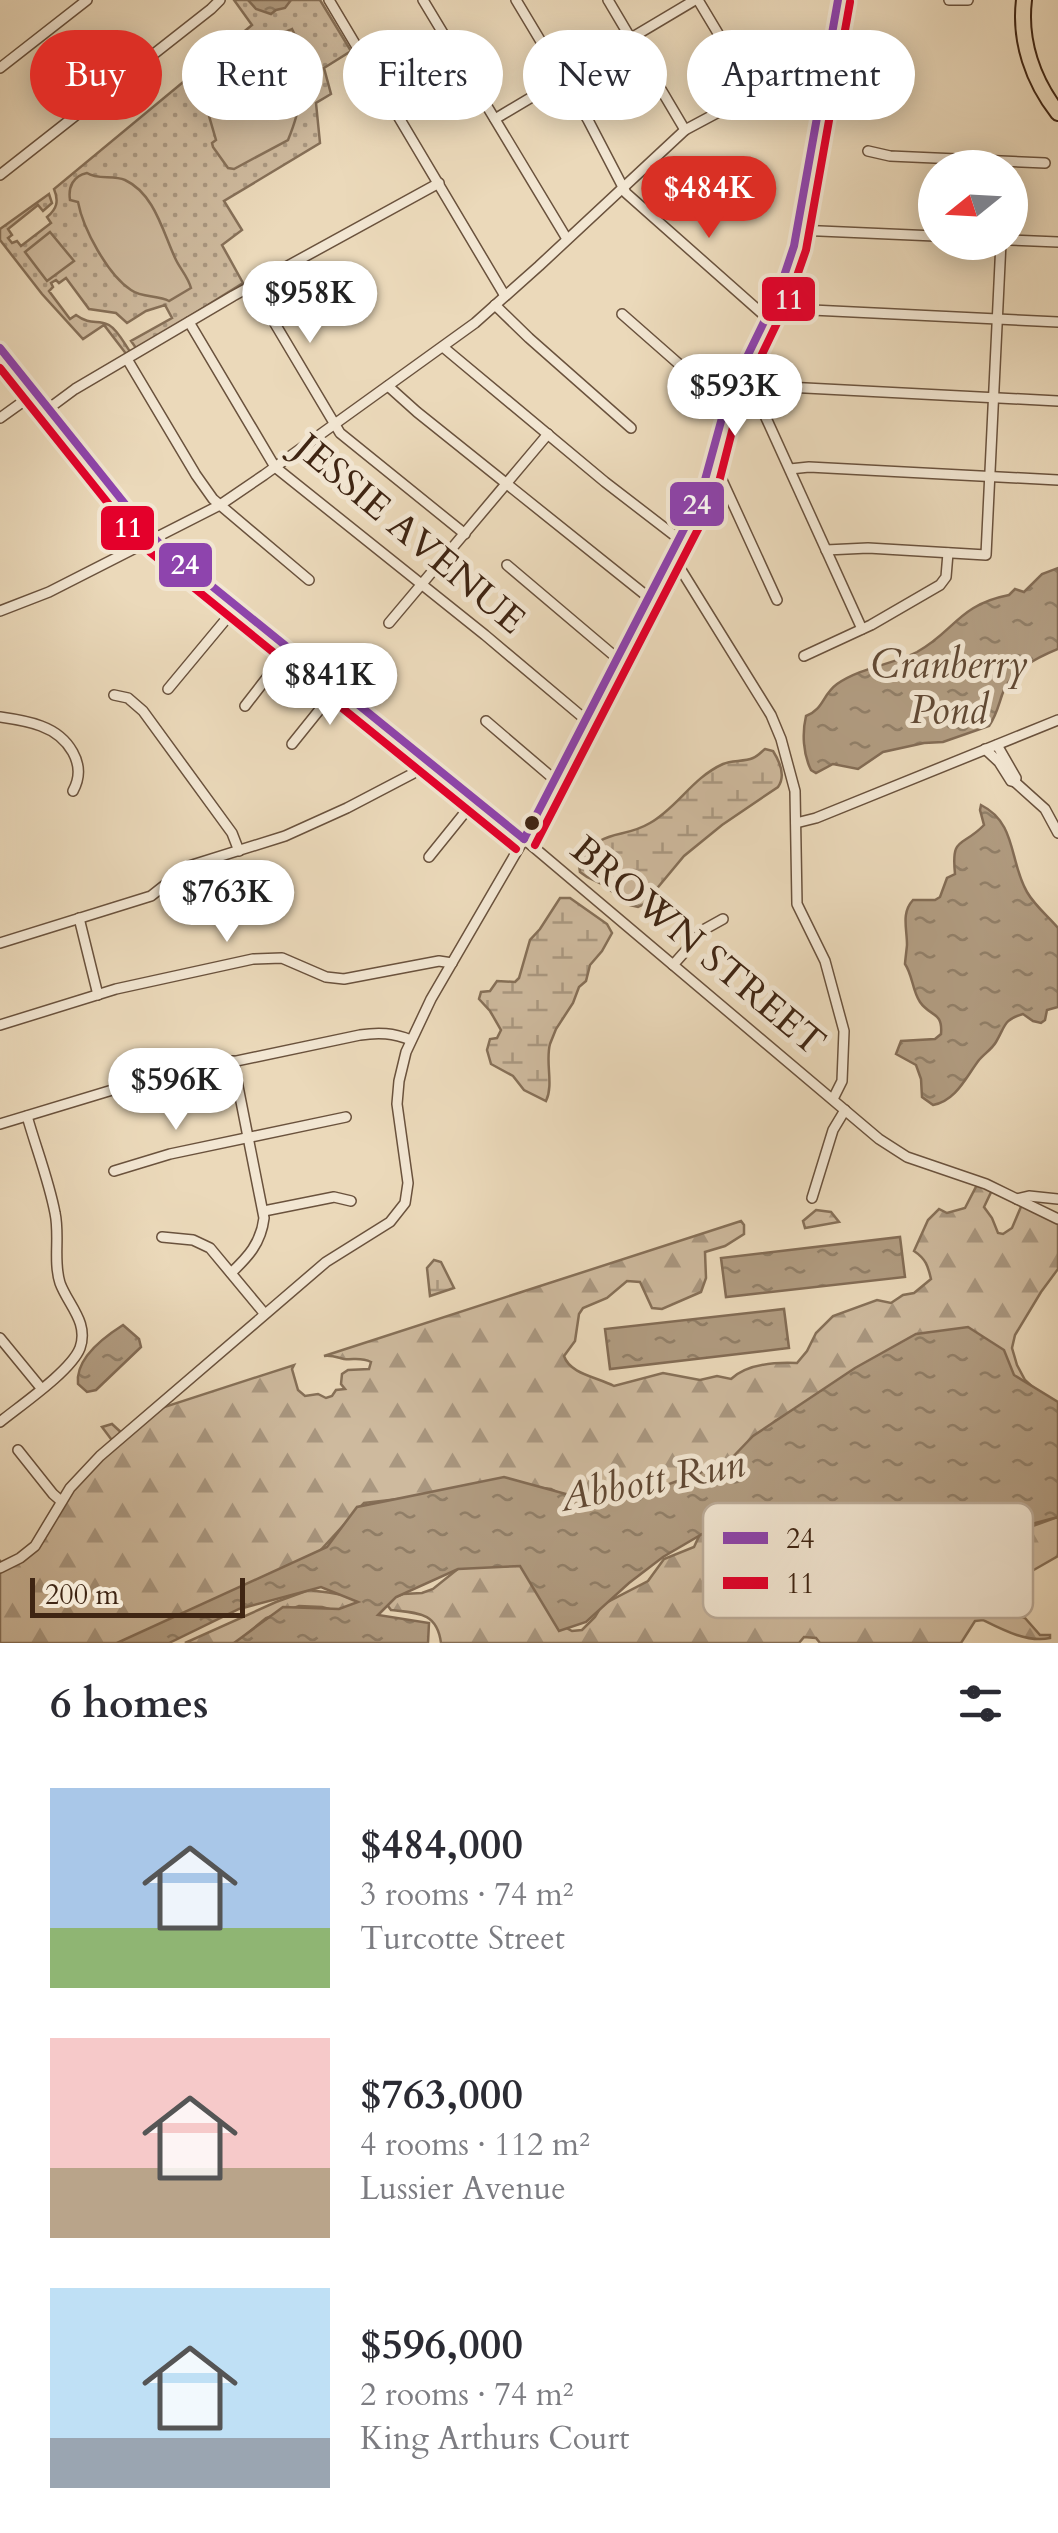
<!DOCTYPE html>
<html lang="en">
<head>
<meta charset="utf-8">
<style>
  :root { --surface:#fff; --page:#f7f7f7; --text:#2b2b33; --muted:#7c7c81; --accent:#d93025 }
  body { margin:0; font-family:Cardo,serif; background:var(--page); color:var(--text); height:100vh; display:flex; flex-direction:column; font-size:38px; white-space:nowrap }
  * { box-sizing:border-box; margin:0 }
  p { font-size:32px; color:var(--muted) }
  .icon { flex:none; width:55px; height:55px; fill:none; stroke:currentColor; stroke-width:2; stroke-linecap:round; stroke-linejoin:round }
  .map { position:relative; height:1643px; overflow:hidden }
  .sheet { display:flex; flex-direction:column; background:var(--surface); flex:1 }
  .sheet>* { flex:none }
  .top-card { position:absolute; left:30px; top:30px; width:1000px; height:90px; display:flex; gap:20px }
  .needle { width:65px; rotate:252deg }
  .tools { position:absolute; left:918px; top:150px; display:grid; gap:20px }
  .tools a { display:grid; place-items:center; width:110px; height:110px; border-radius:50%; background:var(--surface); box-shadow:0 5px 25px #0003; font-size:50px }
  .scale { position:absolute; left:30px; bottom:25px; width:215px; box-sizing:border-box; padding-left:10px; border:5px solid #3f2513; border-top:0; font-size:28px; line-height:35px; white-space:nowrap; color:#3f2513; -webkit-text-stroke:8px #f2e6d2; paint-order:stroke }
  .price { position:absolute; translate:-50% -85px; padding:0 22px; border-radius:35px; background:#fff; color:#222; font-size:32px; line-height:65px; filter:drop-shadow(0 2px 5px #0008) }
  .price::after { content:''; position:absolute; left:50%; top:60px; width:30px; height:22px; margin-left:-15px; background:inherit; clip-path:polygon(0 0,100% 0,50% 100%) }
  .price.on { background:var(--accent); color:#fff }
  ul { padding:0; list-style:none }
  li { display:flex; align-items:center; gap:30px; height:250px; padding:0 50px }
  li span { display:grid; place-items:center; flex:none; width:280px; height:200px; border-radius:0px; color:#555 }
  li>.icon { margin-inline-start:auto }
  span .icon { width:120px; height:120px; fill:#fffc; stroke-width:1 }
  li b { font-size:42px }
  h2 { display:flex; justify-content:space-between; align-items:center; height:120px; padding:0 50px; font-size:42px }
  .pill { padding:0 35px; border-radius:45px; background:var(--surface); box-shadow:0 5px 25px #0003; font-size:35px; line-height:90px }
  .pill.on { background:var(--accent); color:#fff }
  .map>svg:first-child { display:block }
  .grass { fill:url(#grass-dots); stroke:#867058; stroke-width:2.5 }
  .forest { fill:url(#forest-firs); stroke:#867058; stroke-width:2.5 }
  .wetland { fill:url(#wetland-marsh); stroke:#867058; stroke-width:2.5 }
  .garden { fill:#ceba9e; stroke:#867058; stroke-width:2.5 }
  .water { fill:url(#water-ripples); stroke:#836c55; stroke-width:2.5 }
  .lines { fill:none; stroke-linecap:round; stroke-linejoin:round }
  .minor-casing { stroke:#6a523d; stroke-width:12 }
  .highway-casing { stroke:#3f2513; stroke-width:18 }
  .minor { stroke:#f2e6d2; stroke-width:9 }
  .highway { stroke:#ebd9ba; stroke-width:14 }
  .bus-1-casing { stroke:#f2e6d2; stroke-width:15 }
  .bus-2-casing { stroke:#f2e6d2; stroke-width:15 }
  .bus-1 { stroke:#8e44ad; stroke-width:8 }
  .bus-2 { stroke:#e4002b; stroke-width:8 }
  .bus-dot { fill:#3f2513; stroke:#f2e6d2; stroke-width:4 }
  .labels { text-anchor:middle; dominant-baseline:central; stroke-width:10; stroke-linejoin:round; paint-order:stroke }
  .street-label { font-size:38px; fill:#3f2513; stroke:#f2e6d2 }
  .water-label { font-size:40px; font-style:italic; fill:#614934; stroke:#f2e6d2 }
  .key { fill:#f2e6d2; stroke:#bcac99; stroke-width:2.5 }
  .key-label { font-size:28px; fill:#3f2513 }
  .line-badge { stroke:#f2e6d2; stroke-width:4 }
  .badge-label { font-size:28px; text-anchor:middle; font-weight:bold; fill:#fff }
</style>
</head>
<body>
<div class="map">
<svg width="1058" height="1643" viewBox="0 0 1058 1643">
  <defs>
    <pattern id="grass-dots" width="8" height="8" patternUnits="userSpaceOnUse" patternTransform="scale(2.5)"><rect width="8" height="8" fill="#ceba9e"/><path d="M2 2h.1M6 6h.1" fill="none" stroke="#a99780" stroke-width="1.8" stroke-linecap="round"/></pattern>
    <pattern id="forest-firs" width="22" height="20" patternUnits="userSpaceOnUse" patternTransform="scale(2.5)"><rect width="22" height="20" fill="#ceba9e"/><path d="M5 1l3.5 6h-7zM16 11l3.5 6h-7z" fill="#a99780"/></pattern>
    <pattern id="wetland-marsh" width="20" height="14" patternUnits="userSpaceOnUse" patternTransform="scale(2.5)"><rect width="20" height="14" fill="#ceba9e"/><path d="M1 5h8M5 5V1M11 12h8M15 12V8" fill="none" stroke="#a99780"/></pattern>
    <pattern id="water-ripples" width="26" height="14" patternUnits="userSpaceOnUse" patternTransform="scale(2.5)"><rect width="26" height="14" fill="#b19c81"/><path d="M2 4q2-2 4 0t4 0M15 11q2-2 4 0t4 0" fill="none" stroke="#917f68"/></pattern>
  </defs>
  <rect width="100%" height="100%" fill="#ebd9ba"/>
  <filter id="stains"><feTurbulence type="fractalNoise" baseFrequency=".002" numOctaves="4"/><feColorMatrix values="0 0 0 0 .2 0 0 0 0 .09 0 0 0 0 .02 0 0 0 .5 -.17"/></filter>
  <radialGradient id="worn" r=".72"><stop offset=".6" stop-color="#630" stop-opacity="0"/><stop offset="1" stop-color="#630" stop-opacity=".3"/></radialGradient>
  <!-- grass -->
  <path class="grass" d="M234 0H320L351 51 324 68 331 94 316 103 320 143 224 201 242 230 222 245 243 283 139 348H136L131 341 172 318 165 305 146 311 127 323 116 313 89 309 66 278 59 283 56 280 51 283 53 287 49 291 70 319 76 315C91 326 97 319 109 325 118 330 125 345 131 353L127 355 104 325 83 339 42 294 0 240V229L49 194 52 203 43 211 38 205 8 229 12 235 8 238 12 243 17 241 21 246 51 223 47 217C57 209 59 201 54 189L252 25Z"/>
  <!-- forest -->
  <g class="forest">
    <path d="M979 1181 993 1188 984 1207 992 1218 998 1233 1003 1234 1012 1228 1023 1202 1058 1216V1269L1041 1292 1015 1335 1012 1348 1017 1365 1025 1380 1049 1402 800 1408 775 1421 738 1459 658 1493 574 1501 551 1489 532 1487 442 1494 364 1503 317 1554 127 1643H0V1561L2 1564 27 1554 62 1502 114 1443 102 1427 112 1424 124 1435 155 1410 294 1365 292 1369 298 1390 305 1396 318 1394 326 1398 332 1396 336 1390 345 1389 341 1384 342 1374 348 1370 369 1369 371 1362C361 1357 354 1360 344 1359 336 1357 332 1355 324 1356L741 1221 744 1225V1234L725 1246 705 1252 706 1278 701 1292 662 1309 652 1308 640 1282 627 1281 607 1298 583 1308 579 1314 575 1341 564 1356C570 1374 597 1377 614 1386L663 1373 700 1380 717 1376 731 1379C747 1364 775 1362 797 1363L807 1351 816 1333 833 1316 877 1300 891 1303 903 1295 914 1293 931 1279C928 1266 926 1259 914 1251L928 1220 939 1209 947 1213 965 1208Z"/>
    <polygon points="816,1210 831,1212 839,1222 805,1228 803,1221"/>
    <path d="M1058 1517V1556L1032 1571 1003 1583 988 1601 989 1604 998 1614 1017 1615 1025 1618 1040 1635H1050V1638C1028 1643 1003 1630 983 1620L975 1621 961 1643H820L816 1638 804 1637 799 1643H441C437 1612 418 1613 391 1610L388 1606V1600L403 1594 422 1593 433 1589 459 1568 527 1565 561 1625 572 1631 582 1630 595 1617 602 1605 648 1581 664 1559 694 1547 701 1532 713 1525 738 1533 762 1551 777 1556 799 1552 823 1541 875 1529 945 1540 960 1537 991 1541Z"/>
    <path d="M309 1590C330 1593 353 1594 371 1605L333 1610 322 1607 299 1606 266 1618 236 1643H185L276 1602Z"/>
  </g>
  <!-- wetland -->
  <g class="wetland">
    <path d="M765 749 773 751C780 762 786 776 778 787L722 825 684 856 644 904 638 907 630 905 602 884 587 877 580 872 579 865C602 825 620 841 650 823 678 807 692 778 723 764 732 760 744 762 753 758 758 756 761 752 765 749Z"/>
    <path d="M560 898H570L607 924 612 933 602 951 590 965 586 981 579 987 573 1003 556 1029C554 1034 552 1039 550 1044 545 1062 554 1084 546 1101L524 1090 513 1076 491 1064 487 1050 490 1039 497 1038 501 1030 490 1011 479 999 481 992 490 991 497 981 515 982 519 978 530 940 540 929Z"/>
    <polygon points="434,1260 441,1262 454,1288 430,1296 427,1268"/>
  </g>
  <!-- garden -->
  <g class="garden">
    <path d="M292 29 303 51 287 57C306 87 301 108 288 140L234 169 228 168 213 147 212 143 216 140 207 109C223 77 210 78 246 57L248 47 246 44C268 27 272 39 292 29Z"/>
    <path d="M87 173C97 180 113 175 125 180 155 194 163 233 176 260 181 270 188 277 191 288L169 301C158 295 142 298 131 290 108 275 83 229 78 202L70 200C68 187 73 176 87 173Z"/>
    <polygon points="50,232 74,261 47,281 25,252"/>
  </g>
  <!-- water -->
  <g class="water">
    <polygon points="248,0 291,0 285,8 276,10 271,14 256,9"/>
    <path d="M1058 568V649C1036 658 1010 671 1002 695 998 707 996 716 989 726L943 742 924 743 883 752 858 769 833 764 816 773 811 770C803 754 802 733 806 716 824 709 822 695 837 684 862 667 891 665 917 652 955 631 958 605 1009 595L1015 589 1024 592 1042 574Z"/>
    <path d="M981 805C1017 823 1009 861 1027 892 1035 906 1048 916 1058 928V1007L1047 1010 1045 1020 1041 1023 1033 1021 1023 1014C1003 1020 1006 1025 996 1042 992 1049 984 1054 979 1060 966 1077 956 1101 933 1105L922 1097 921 1079 916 1065 896 1054 901 1041 935 1039 941 1034C943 1011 930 1017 920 1002 912 990 913 976 905 964 905 962 907 946 907 945 907 928 901 913 913 900H935L940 897 947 878 955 874C951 835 962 848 984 825L980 810Z"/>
    <polygon points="900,1237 905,1277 726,1297 721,1258"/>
    <polygon points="784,1309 789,1348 610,1369 605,1329"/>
    <path d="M123 1325 139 1339 141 1347 96 1390 87 1392 78 1384C75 1359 104 1337 123 1325Z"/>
    <polygon points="968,1327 1004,1350 1014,1375 1058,1402 1058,1517 971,1540 919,1533 823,1542 765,1556 726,1520 663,1557 629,1583 586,1622 559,1631 520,1566 458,1569 396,1597 378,1615 429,1623 428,1643 234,1643 283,1607 339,1609 358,1602 321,1587 239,1609 169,1643 117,1643 327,1547 357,1507 504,1477 573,1496 639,1495 727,1463 753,1436 855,1368 916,1334"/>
  </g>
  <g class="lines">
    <defs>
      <g id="minor">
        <polyline points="329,0 505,296"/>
        <polyline points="423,0 567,239"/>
        <polyline points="516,0 588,120 626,193 766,317"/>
        <polyline points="608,0 685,130"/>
        <polyline points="698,0 755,95"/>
        <polyline points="949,0 968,0"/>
        <polyline points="0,68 87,0"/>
        <polyline points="495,119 695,0"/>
        <polyline points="868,151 890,156 1045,163"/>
        <polyline points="0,175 211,9 220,0"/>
        <polyline points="797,230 935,236"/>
        <polyline points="1010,240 1058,242"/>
        <polyline points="252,285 340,433 465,534"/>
        <polyline points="495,305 529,338 631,428"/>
        <polyline points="771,308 1058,322"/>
        <polyline points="622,314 713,394 726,401"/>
        <polyline points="189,322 275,467 485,635 586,720"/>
        <polyline points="443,347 605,482 679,539"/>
        <polyline points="0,348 141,524 160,544 524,839 879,1139 907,1157 986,1184 1058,1219"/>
        <polyline points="127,359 196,475 213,499 309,580"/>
        <polyline points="742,365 862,629"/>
        <polyline points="388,386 417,412 648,597"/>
        <polyline points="753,388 767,386 1058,401"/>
        <polyline points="48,409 75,389 233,296 439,183"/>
        <polyline points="0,418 35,393"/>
        <polyline points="710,466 722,480 777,600"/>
        <polyline points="790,469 809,467 1058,480"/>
        <polyline points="826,550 868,548 986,555 1001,242"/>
        <polyline points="670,556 678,565 771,715 781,739 795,791 797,904 825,961 844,1031 842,1081 833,1099"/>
        <polyline points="507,565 618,659"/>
        <polyline points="0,611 49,592 220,505 264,475 475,323 539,266 685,130 743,99 823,85"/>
        <polyline points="389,623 548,434"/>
        <polyline points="804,656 871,625 940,585 946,577 948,553"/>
        <polyline points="168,689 237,606"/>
        <polyline points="114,695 128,698 143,711 232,833 239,851"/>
        <polyline points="245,706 289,649"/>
        <path d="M0 717C14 719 28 721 41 726 68 736 88 764 73 791"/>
        <polyline points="486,721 555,780"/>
        <polyline points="292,744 337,688"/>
        <polyline points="985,749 999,762 1011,781 1015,782 1016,778 997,745"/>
        <polyline points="1015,782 1045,809 1058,833"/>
        <polyline points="796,823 816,818 1058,720"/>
        <polyline points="429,857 475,800"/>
        <polyline points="79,918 98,995"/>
        <polyline points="0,943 151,896 189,866 285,836 347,808 412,774 427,761"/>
        <polyline points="673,965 705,929 723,919"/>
        <polyline points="0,1025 116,989 253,959 282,958 326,977 344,979 439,961 452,963"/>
        <path d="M0 1124 142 1081 360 1035C379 1032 393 1033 411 1040"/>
        <polyline points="114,1171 170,1154 346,1117"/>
        <polyline points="812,1198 833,1130 845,1110"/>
        <polyline points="1017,1199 1029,1196 1058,1199"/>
        <polyline points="264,1211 334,1197 351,1201"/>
        <polyline points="162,1237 193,1240 210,1248 264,1313"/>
        <path d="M231 1273C248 1257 261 1243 264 1218L233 1061"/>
        <polyline points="0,1338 41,1388"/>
        <path d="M0 1422C21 1405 71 1371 80 1348 89 1322 68 1305 60 1283 53 1261 60 1236 55 1213 49 1181 36 1148 27 1116"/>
        <polyline points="18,1450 53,1494 61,1501"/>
        <polyline points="0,1568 20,1558 35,1546 70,1488 100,1456 326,1262 390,1222 405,1203 408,1183 397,1104 399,1081 406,1052 431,999 524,839 703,491 728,396 779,291 794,246 838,0"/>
      </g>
      <path id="highway" d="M1024 0C1019 41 1033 81 1058 113"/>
    </defs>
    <!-- minor casing -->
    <use href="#minor" class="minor-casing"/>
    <!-- highway casing -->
    <use href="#highway" class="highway-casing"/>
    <!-- minor -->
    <use href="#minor" class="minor"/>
    <!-- highway -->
    <use href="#highway" class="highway"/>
    <defs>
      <g id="bus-1">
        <polyline points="0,348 141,524 160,544 524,839"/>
        <polyline points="524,839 700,498 728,396 779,291 794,246 838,0"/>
      </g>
      <g id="bus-2">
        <polyline points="0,368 131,532 151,553 516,849"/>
        <polyline points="535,845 711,504 719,482 740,400 790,296 806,250 850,2"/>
      </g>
    </defs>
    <!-- bus-1 casing -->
    <use href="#bus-1" class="bus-1-casing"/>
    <!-- bus-2 casing -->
    <use href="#bus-2" class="bus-2-casing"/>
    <!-- bus-1 -->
    <use href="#bus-1" class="bus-1"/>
    <!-- bus-2 -->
    <use href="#bus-2" class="bus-2"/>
  </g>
  <!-- markers -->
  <circle class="bus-dot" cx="532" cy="823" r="9"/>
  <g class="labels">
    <!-- street labels -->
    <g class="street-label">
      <text transform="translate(410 534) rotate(40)">JESSIE AVENUE</text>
      <text transform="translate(698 946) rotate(40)">BROWN STREET</text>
    </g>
    <!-- water labels -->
    <g class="water-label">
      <text x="949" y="664">Cranberry<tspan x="949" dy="46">Pond</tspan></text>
      <text transform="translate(652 1481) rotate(-11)">Abbott Run</text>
    </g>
  </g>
  <!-- legend -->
  <rect x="703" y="1503" width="330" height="115" rx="15" class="key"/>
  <rect x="723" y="1532" width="45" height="12" fill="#8e44ad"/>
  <rect x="723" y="1577" width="45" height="12" fill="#e4002b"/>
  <g class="key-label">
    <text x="786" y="1548">24</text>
    <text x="786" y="1593">11</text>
  </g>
  <g class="line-badge">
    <rect x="760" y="275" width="57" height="48" rx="10" fill="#e4002b"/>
    <rect x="668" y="480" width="58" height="48" rx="10" fill="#8e44ad"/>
    <rect x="99" y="504" width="57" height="48" rx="10" fill="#e4002b"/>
    <rect x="157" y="541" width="57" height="48" rx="10" fill="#8e44ad"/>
  </g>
  <g class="badge-label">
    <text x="789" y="309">11</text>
    <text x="697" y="514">24</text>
    <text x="128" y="537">11</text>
    <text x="185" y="574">24</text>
  </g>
  <rect width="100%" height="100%" filter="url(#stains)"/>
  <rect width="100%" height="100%" fill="url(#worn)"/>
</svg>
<div class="tools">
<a><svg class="needle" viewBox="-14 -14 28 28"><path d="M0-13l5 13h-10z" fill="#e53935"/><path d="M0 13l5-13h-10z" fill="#7c7c81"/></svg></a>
</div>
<div class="scale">200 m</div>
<b class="price on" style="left:709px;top:241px">$484K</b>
<b class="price" style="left:310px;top:346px">$958K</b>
<b class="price" style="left:735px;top:439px">$593K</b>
<b class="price" style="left:330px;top:728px">$841K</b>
<b class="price" style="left:227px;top:945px">$763K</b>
<b class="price" style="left:176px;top:1133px">$596K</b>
<div class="top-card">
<a class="pill on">Buy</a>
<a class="pill">Rent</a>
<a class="pill">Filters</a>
<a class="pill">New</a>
<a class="pill">Apartment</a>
</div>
</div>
<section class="sheet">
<h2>6 homes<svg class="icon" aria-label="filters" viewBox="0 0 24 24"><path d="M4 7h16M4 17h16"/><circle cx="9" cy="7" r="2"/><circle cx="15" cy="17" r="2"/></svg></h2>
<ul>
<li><span style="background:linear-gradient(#a9c7e8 70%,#8fb573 0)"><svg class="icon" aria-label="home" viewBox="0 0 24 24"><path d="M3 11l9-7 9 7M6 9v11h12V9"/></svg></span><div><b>$484,000</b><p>3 rooms · 74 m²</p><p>Turcotte Street</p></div></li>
<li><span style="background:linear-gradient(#f6c9c9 65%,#b9a48a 0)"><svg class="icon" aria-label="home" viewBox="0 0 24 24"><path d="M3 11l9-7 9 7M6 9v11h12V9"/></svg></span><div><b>$763,000</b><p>4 rooms · 112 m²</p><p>Lussier Avenue</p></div></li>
<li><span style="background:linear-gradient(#bfe0f5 75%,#9aa5b1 0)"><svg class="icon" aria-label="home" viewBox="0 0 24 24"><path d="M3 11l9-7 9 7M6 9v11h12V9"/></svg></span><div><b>$596,000</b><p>2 rooms · 74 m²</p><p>King Arthurs Court</p></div></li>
</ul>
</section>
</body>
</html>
